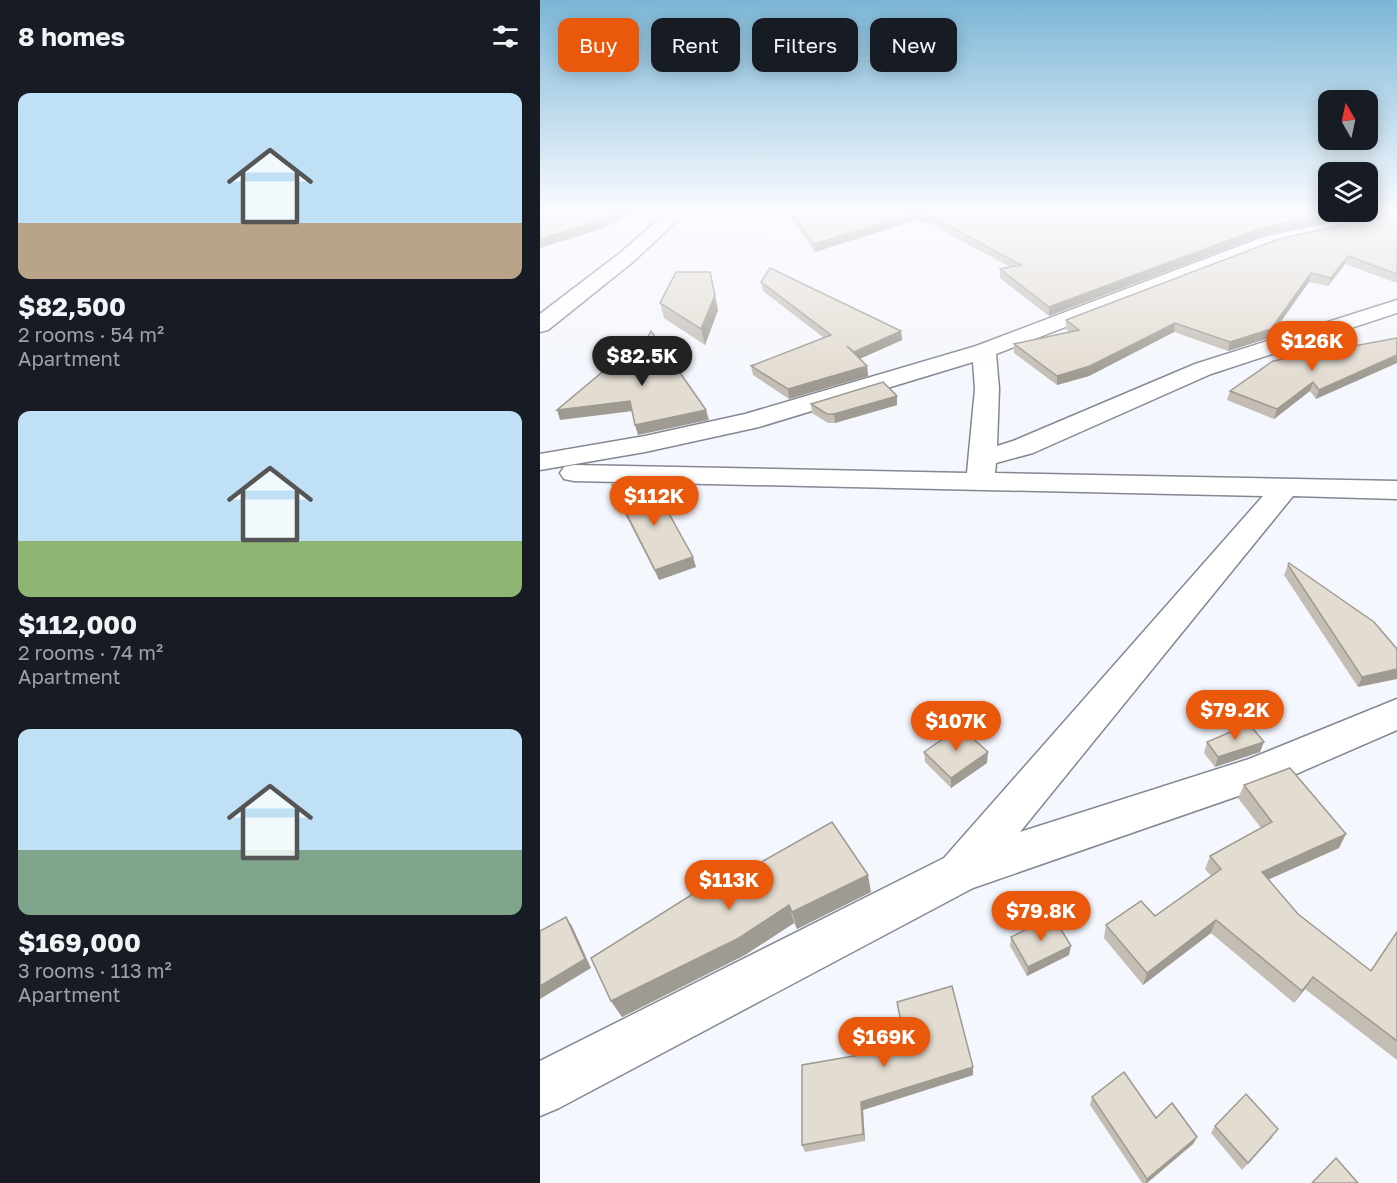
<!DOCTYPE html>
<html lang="en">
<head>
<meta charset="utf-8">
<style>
  :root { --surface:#171b24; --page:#20242c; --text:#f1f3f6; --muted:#9ea1a6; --accent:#ea580c }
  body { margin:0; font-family:"Golos Text",sans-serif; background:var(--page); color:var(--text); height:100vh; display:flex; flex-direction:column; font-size:22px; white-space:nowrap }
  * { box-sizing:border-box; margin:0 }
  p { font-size:20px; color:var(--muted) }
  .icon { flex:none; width:33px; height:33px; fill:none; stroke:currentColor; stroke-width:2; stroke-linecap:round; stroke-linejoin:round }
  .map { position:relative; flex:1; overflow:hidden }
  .drawer { display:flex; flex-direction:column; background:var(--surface); width:540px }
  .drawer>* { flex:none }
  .banner { position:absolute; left:18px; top:18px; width:570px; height:54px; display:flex; gap:12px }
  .needle { width:39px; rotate:351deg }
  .controls { position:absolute; left:778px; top:90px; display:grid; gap:12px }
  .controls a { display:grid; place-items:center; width:60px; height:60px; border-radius:12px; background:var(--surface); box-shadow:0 3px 15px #0003; font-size:30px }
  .price { position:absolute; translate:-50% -51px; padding:0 14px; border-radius:21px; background:var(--accent); color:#fff; font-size:20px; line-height:39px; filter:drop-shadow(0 2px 3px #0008) }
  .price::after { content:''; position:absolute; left:50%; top:36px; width:18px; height:14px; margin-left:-9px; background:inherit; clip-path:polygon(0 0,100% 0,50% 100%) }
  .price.active { background:#222; color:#fff }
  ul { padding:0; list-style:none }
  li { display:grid; align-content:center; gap:12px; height:318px; padding:0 18px }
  li span { display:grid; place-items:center; height:186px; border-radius:12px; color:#555 }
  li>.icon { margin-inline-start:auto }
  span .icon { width:108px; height:108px; fill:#fffc; stroke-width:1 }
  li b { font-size:26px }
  h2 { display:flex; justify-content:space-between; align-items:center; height:72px; padding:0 18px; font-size:26px }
  .chip { padding:0 21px; border-radius:12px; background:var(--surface); box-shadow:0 3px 15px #0003; font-size:21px; line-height:54px }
  .chip.active { background:var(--accent); color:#fff }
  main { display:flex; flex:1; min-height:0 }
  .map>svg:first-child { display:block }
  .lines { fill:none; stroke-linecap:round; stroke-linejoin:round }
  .street-casing { stroke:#848892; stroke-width:3 }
  .street { fill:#fff; fill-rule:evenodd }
  .wall { fill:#c3bdb4 }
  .shaded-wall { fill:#9f9a92 }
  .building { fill:#e3dcd1; stroke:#9f9a92; stroke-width:1.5 }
</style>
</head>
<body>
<main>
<section class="drawer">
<h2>8 homes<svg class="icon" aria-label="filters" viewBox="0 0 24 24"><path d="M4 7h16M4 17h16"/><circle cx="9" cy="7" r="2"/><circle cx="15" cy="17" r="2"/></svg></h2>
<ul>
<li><span style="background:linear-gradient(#bfe0f5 70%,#b9a48a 0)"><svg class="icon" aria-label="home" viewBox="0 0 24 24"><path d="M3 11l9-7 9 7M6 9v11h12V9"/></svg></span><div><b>$82,500</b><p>2 rooms · 54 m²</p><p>Apartment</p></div></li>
<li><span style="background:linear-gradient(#bfe0f5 70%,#8fb573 0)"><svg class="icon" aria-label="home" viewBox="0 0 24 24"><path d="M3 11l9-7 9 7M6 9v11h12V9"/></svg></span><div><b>$112,000</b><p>2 rooms · 74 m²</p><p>Apartment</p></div></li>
<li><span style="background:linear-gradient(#bfe0f5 65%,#7fa58c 0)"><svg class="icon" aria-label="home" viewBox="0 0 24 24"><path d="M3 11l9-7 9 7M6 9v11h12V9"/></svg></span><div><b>$169,000</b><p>3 rooms · 113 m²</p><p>Apartment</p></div></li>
</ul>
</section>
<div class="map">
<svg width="857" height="1183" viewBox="0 0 857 1183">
  <rect width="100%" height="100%" fill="#f5f7fe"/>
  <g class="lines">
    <defs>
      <g id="street">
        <polygon points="127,212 146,212 94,261 8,330 0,332 0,314 80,253"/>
        <polygon points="837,212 857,212 857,218 736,245 456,354 459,389 457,446 473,441 655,364 857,300 857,313 671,374 493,453 456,463 455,473 857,481 857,499 753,496 480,832 709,759 857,699 857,730 733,784 433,888 19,1108 0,1116 0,1061 404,858 723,496 34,481 24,479 20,473 24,467 34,465 427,473 435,389 433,362 219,427 105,452 0,470 0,454 105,436 205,414 436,346 723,237"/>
      </g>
    </defs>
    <!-- street casing -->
    <use href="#street" class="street-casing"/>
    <!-- street -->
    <use href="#street" class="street"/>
  </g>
  <!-- wall -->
  <g class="wall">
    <polygon points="246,212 828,212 723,235 509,316 460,278 460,269 470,267 387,222 379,223 376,220 275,252"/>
    <polygon points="857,213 857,283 805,264 788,286 769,282 729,338 688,351 634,332 549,376 517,385 474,353 474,344 529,332 526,329 526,320"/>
    <polygon points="221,282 361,331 362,340 319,359 327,366 328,376 249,399 213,375 211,366 284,338 223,291"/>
    <polygon points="120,303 178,310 165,345 124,318"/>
    <polygon points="857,338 776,399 770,391 734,419 687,400 690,391"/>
    <polygon points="357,396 357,405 295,423 288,423 272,413 271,404"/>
    <polygon points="72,485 156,567 119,580 75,495"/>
    <polygon points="748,565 857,649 818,687 744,575"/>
    <polygon points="667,742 720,752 675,767 664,753"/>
    <polygon points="384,752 447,763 411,788 385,762"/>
    <polygon points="704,785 799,848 728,880 758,914 830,971 857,931 857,1060 765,989 754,1003 671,933 603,985 564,938 566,925 615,916 671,876 665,869 670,856 721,828 698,798"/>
    <polygon points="179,886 331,892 257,929 254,923 205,955 82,1017 71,1001"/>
    <polygon points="471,937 529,955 487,976 470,946"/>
    <polygon points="357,1002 433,1075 323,1110 325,1141 265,1152 262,1145 366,1048"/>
    <polygon points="552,1097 657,1137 653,1144 607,1183 602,1183 550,1105"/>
    <polygon points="675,1126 733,1137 702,1170 671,1133"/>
  </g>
  <!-- shaded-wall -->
  <g class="shaded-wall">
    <polygon points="78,212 95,212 64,228 0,248 0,239"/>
    <polygon points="794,212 828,212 723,235 509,316 509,307 724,227"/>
    <polygon points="375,213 376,220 275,252 274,244"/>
    <polygon points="387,214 387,222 379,223 379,215"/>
    <polygon points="808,256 805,264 788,286 791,278"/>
    <polygon points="771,273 769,282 729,338 688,351 690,342"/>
    <polygon points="175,295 178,310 165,345 161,329"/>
    <polygon points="635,323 634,332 549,376 517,385 517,376"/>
    <polygon points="361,331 362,340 315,361 314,352"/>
    <polygon points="857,355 857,363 776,399 779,390"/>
    <polygon points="327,366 328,376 249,399 248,389"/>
    <polygon points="773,382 770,391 734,419 737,409"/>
    <polygon points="357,396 357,405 295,423 294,414"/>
    <polygon points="90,401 93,411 20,420 17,410"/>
    <polygon points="166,410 169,420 98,435 95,425"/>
    <polygon points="153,557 156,567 119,580 115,570"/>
    <polygon points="857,669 857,679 818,687 822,677"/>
    <polygon points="724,742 720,752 675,767 678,757"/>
    <polygon points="448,752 447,763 411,788 411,778"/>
    <polygon points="806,834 799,848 716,885 722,872"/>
    <polygon points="328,875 331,892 257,929 252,912"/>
    <polygon points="249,905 254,923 205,955 82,1017 71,1001"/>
    <polygon points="26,917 32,926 51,968 0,999 0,986"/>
    <polygon points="676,920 671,933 603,985 607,973"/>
    <polygon points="531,946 529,955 487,976 488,967"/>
    <polygon points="773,977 765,989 754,1003 762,991"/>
    <polygon points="433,1067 433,1075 323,1110 325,1141 323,1134 321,1102"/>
    <polygon points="657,1137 653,1144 607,1183 605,1183 607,1179"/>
  </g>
  <!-- building -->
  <g class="building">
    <polygon points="0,212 78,212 62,220 0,239"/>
    <polygon points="250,212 794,212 724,227 509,307 460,269 481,265 387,214 379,215 375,213 274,244"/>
    <polygon points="857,213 857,274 808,256 791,278 771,273 731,329 690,342 635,323 550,366 517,376 474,344 539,330 526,320 739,239"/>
    <polygon points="230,268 361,331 314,352 307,346 327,366 248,389 211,366 291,335 221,282"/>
    <polygon points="136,272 170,272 175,295 161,329 120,303"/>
    <polygon points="111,331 166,410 95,425 90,401 17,410 79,358 95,361"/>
    <polygon points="857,338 857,355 779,390 773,382 737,409 690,391 733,361"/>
    <polygon points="343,382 357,396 294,414 287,414 271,404"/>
    <polygon points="72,485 118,494 153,557 115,570"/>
    <polygon points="749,563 834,622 857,649 857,669 822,677 748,565"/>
    <polygon points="709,724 724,742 678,757 667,742"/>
    <polygon points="420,727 448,752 411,778 384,752"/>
    <polygon points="750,768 806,834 722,872 758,914 831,971 857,932 857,1041 773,977 762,991 676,920 607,973 566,925 601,901 615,916 681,869 670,856 732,822 704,785"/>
    <polygon points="292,822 328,875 252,912 249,905 199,938 71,1001 51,958 175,880 179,886"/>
    <polygon points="513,916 531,946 488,967 471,937"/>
    <polygon points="26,917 45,959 0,986 0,931"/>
    <polygon points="412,986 433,1067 321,1102 323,1134 262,1145 262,1065 366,1047 357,1002"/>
    <polygon points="584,1072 616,1118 632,1103 657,1137 607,1179 552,1097"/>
    <polygon points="706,1094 738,1129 708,1163 675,1126"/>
    <polygon points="796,1158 818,1183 772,1183"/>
  </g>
  <!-- sky -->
  <linearGradient id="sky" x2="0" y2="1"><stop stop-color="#7bb6d6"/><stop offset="0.56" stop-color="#fafbff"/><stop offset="1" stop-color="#fafbff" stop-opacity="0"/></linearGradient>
  <rect width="857" height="377" fill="url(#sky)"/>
</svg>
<div class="controls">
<a><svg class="needle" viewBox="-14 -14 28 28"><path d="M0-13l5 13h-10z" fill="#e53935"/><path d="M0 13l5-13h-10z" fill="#9ea1a6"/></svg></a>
<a><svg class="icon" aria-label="layers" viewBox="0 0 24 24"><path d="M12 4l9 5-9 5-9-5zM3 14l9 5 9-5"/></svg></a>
</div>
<b class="price" style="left:772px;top:372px">$126K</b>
<b class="price active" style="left:102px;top:387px">$82.5K</b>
<b class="price" style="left:114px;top:527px">$112K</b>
<b class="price" style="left:695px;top:741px">$79.2K</b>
<b class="price" style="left:416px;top:752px">$107K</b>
<b class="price" style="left:189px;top:911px">$113K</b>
<b class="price" style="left:501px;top:942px">$79.8K</b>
<b class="price" style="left:344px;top:1068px">$169K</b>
<div class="banner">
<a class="chip active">Buy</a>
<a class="chip">Rent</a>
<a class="chip">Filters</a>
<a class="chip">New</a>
</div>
</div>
</main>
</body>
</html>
